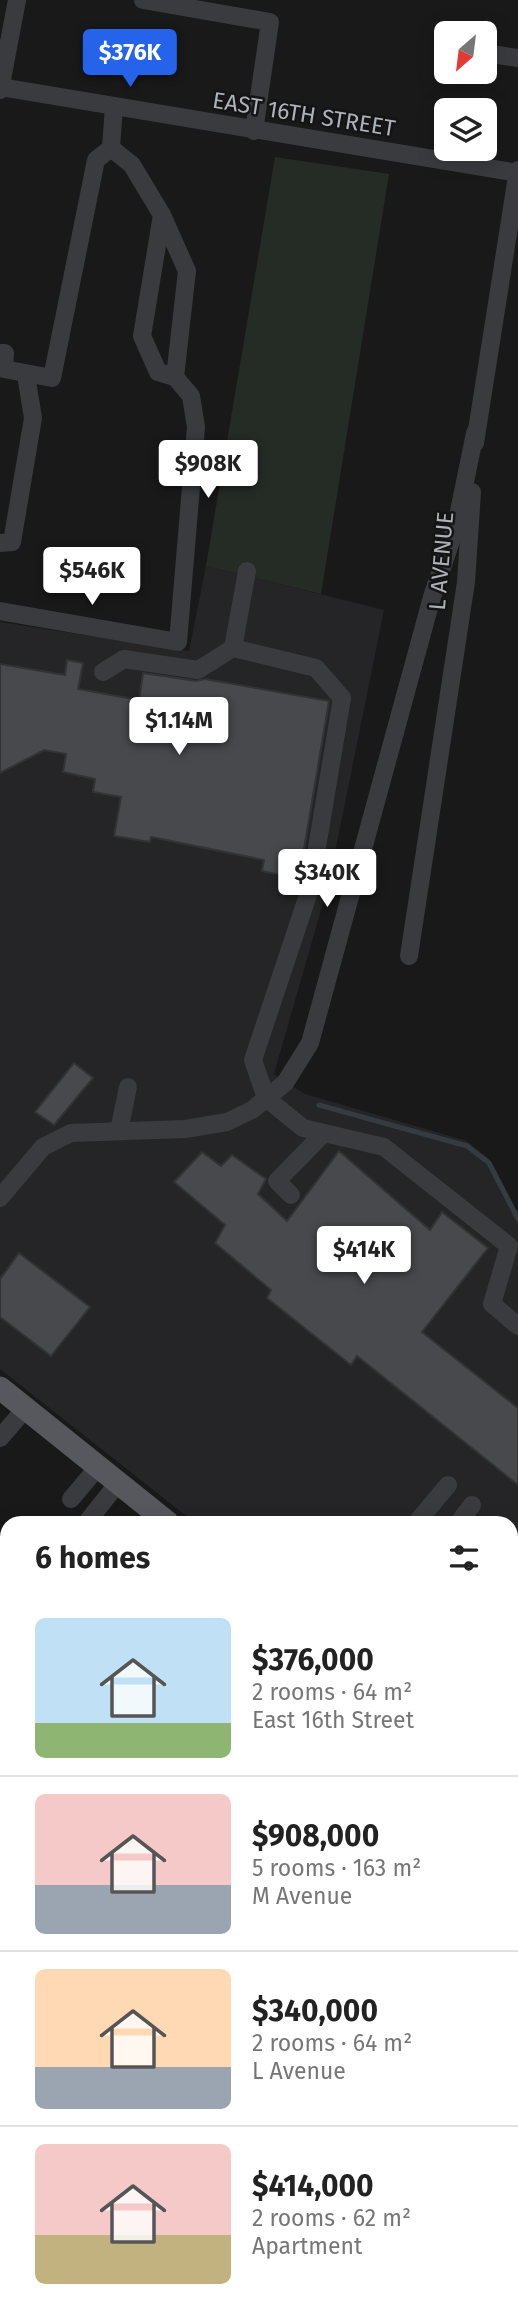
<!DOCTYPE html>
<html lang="en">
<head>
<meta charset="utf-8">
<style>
  :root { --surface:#fff; --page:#f2f2f2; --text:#222; --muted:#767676; --line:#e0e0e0; --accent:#2563eb }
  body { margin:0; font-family:"Fira Sans",sans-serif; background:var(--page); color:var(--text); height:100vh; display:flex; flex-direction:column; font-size:26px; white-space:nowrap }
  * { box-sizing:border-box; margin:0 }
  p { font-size:23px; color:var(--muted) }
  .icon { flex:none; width:38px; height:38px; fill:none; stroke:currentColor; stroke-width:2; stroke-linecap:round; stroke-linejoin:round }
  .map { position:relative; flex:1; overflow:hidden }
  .panel { position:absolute; left:0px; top:1516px; width:518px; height:800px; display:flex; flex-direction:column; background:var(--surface); border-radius:21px 21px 0 0; box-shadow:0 4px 18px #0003 }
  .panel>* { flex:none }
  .needle { width:46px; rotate:208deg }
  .tools { position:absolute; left:434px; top:21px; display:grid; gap:14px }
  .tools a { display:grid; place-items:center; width:63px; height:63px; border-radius:10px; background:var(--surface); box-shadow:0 4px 18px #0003; font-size:35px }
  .price { position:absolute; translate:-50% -60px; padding:0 16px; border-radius:7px; background:#fff; color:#222; font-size:23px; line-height:46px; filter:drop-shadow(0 2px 4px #0008) }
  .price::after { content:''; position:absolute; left:50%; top:42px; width:21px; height:16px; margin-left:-10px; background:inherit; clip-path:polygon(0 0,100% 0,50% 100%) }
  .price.active { background:var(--accent); color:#fff }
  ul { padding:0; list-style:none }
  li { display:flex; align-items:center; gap:21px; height:175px; padding:0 35px }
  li+li { border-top:2px solid var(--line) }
  li span { display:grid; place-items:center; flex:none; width:196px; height:140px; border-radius:10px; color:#555 }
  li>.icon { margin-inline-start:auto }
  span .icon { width:84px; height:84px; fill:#fffc; stroke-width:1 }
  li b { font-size:30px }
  h2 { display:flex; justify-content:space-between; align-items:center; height:84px; padding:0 35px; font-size:30px }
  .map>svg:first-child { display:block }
  .built { fill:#252527 }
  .green { fill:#252c26 }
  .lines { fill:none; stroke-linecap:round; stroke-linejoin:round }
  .stream { stroke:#343c42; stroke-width:5 }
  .building { fill:#48494d; stroke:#333336; stroke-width:2 }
  .minor { stroke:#3a3b3f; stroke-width:18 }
  .major { stroke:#56585e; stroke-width:23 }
  .labels { text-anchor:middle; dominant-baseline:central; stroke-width:5; stroke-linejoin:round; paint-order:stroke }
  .street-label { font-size:23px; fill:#adb1b9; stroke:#141415 }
</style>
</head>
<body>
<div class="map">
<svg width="518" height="2314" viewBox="0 0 518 2314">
  <rect width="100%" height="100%" fill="#19191a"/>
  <!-- built -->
  <g class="built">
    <polygon points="206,566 384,610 329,882 274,1074 305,1094 467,1141 489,1159 518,1213 518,1735 511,1733 511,1522 194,1522 0,1369 0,622 189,651"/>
    <polygon points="516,1800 518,1800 518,1886 511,1884 511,1840"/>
  </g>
  <!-- green -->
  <polygon class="green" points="275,157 389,174 321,594 206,566"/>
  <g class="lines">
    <!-- stream -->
    <polyline class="stream" points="319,1105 467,1146 489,1163 518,1219"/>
  </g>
  <!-- building -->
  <g class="building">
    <polygon points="67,660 83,663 78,689 139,700 143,673 196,681 205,679 329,701 299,879 262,871 264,860 151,837 150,842 114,836 121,797 93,792 95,779 63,772 66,754 44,750 0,773 0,664 65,675"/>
    <polygon points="74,1063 93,1078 54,1125 35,1112"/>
    <polygon points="339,1151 430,1230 442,1212 488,1248 422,1332 518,1408 518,1485 357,1356 351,1365 267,1298 271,1290 215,1243 225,1225 174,1182 202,1152 221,1166 232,1155 266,1179 258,1194 287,1221"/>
    <polygon points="19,1253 90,1307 51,1356 0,1317 0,1279"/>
  </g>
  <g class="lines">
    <!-- minor -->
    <g class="minor">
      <polyline points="143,0 270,22 254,131"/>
      <polyline points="485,53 518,58"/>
      <polyline points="0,87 518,173"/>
      <polyline points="0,90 17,0"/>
      <polyline points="114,106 111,148 132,165 162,215 187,271 175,377 158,372 142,336 162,215"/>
      <polyline points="0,353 5,353 4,369 52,378 96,160 111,148"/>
      <polyline points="475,443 518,170"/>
      <polyline points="0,543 12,542 33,418 26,375"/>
      <polyline points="247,571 233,648 316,668 342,698 310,889 253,1060 266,1098 303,1128 384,1147 509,1246 492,1304 518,1326"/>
      <polyline points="0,611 178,642 196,427 191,396 175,377"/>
      <polyline points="103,672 124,659 198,670 233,648"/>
      <polyline points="409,956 466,582 472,492"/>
      <polyline points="119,1131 128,1087"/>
      <polyline points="291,1195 277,1181 324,1133"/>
      <polyline points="0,1198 43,1147 71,1133 185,1129 227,1122 252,1110 285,1083 310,1043 432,597 456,526 475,433"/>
      <polyline points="0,1438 25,1409"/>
      <polyline points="71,1499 98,1467"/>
      <polyline points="87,1522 118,1483"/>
      <polyline points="417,1522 448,1485"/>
      <polyline points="459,1522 472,1505"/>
      <polyline points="511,2038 518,2039"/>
      <polyline points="6,2113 7,2106"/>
      <polyline points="0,2141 7,2142"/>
      <polyline points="421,2314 423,2308"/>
    </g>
    <!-- major -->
    <g class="major">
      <polyline points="0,1388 167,1522"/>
      <polyline points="511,1746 518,1749"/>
      <polyline points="0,2200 7,2201"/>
      <polyline points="0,2229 7,2230"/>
      <polyline points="511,2297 518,2299"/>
    </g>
  </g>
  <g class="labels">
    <!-- street labels -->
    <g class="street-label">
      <text transform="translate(304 114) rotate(9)">EAST 16TH STREET</text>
      <text transform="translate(441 561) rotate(-85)">L AVENUE</text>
    </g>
  </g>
</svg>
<div class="tools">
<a><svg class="needle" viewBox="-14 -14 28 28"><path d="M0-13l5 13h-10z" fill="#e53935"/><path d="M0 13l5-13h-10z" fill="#767676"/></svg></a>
<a><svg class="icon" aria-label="layers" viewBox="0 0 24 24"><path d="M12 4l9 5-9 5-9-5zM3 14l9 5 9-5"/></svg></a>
</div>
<b class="price active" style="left:130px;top:89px">$376K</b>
<b class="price" style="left:208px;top:500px">$908K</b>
<b class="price" style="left:92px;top:607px">$546K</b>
<b class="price" style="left:179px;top:757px">$1.14M</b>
<b class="price" style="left:327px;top:909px">$340K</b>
<b class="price" style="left:364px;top:1286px">$414K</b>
<section class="panel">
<h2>6 homes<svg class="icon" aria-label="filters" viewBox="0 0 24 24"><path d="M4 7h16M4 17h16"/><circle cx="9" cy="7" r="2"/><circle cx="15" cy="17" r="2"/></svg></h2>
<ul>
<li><span style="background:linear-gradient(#bfe0f5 75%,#8fb573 0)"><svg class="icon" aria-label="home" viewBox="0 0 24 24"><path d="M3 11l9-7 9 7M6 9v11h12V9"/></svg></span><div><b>$376,000</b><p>2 rooms · 64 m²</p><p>East 16th Street</p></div></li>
<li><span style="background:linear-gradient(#f6c9c9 65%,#9aa5b1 0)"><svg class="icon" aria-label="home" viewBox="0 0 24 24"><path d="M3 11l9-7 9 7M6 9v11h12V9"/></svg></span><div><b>$908,000</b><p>5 rooms · 163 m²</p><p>M Avenue</p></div></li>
<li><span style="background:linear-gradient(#ffd9b3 70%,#9aa5b1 0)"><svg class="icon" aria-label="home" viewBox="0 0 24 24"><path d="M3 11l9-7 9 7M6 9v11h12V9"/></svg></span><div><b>$340,000</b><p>2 rooms · 64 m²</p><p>L Avenue</p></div></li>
<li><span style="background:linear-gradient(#f6c9c9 65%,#c2b280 0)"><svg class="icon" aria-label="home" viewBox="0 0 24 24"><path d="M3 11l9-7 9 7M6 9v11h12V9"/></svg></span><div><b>$414,000</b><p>2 rooms · 62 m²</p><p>Apartment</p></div></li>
</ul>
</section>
</div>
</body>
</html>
